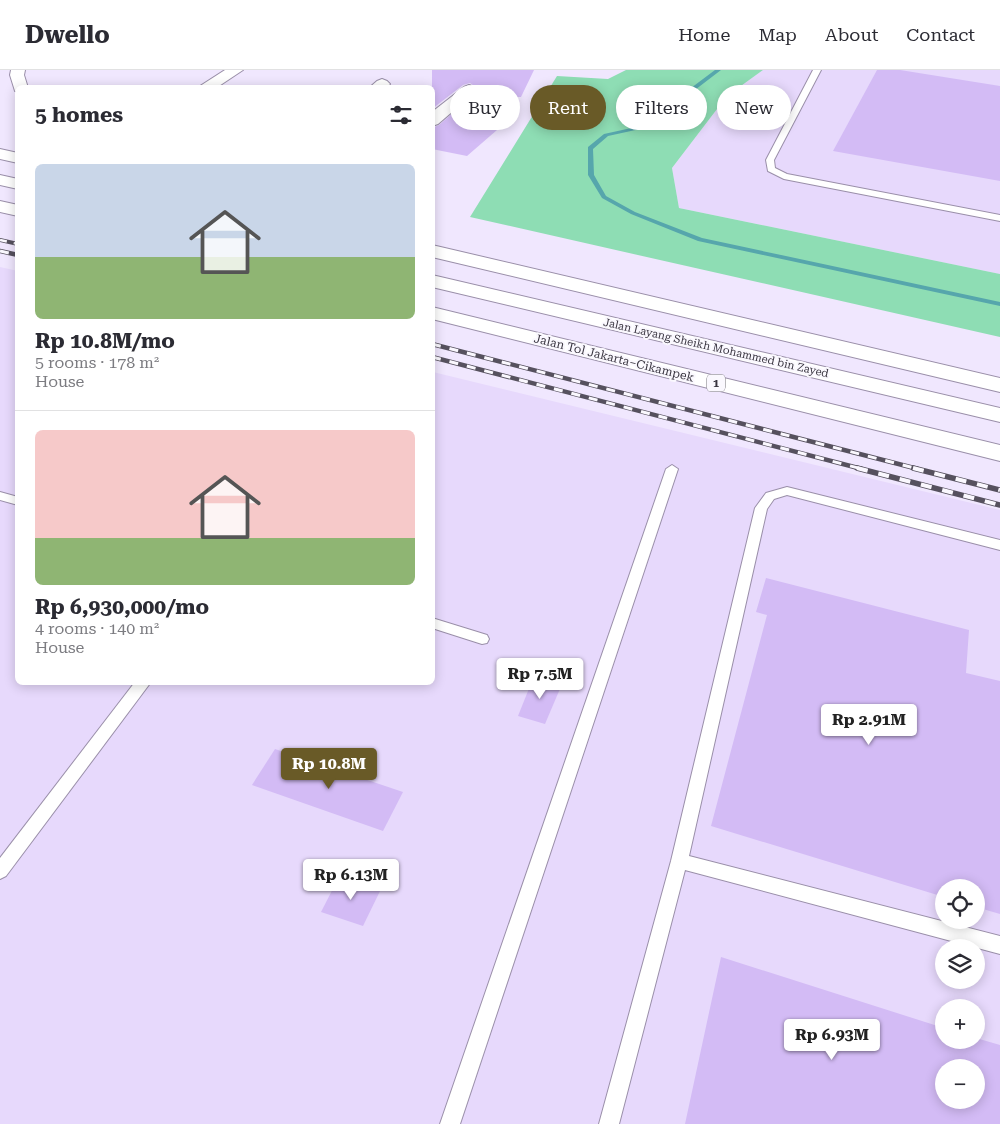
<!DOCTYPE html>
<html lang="en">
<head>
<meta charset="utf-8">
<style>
  :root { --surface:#fff; --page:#f7f7f7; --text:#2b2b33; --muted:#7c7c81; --line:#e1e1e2; --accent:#695a27 }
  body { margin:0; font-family:"Roboto Serif",serif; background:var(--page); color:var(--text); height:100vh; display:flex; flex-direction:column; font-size:19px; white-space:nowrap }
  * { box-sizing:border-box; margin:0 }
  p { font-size:16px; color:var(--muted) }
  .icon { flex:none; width:28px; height:28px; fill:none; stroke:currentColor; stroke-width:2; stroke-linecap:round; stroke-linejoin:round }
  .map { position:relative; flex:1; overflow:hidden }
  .panel { position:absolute; left:15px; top:15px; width:420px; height:600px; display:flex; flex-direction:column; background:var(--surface); border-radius:8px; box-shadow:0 2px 12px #0003 }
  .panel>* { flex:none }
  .banner { position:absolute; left:450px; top:15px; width:475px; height:45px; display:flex; gap:10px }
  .tools { position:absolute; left:935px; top:809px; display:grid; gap:10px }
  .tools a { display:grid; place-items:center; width:50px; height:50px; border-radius:50%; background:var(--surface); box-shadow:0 2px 12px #0003; font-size:25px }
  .price { position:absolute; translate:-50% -42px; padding:0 11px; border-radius:5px; background:#fff; color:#222; font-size:16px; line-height:32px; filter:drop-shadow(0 1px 2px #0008) }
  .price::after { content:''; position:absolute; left:50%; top:30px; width:15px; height:11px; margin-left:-8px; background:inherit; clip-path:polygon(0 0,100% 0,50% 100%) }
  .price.on { background:var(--accent); color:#fff }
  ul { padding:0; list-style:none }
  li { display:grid; align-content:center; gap:10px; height:265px; padding:0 20px }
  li+li { border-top:1px solid var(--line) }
  li span { display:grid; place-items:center; height:155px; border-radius:8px; color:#555 }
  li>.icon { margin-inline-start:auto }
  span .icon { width:90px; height:90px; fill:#fffc; stroke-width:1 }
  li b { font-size:21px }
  h2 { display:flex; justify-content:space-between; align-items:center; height:60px; padding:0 20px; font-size:21px }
  .pill { padding:0 18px; border-radius:22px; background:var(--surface); box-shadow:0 2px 12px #0003; font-size:18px; line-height:45px }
  .pill.on { background:var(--accent); color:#fff }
  header { display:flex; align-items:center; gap:30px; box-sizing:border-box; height:70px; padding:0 25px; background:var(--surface); border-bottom:1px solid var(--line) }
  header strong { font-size:24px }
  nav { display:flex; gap:28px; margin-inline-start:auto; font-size:18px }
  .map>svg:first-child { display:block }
  .built { fill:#e7d9fc; fill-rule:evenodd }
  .green { fill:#8eddb4 }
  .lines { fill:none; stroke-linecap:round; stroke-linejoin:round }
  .stream { fill:#56a6ac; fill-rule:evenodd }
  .building { fill:#d3bbf5; fill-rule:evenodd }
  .lane-casing { stroke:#9a8fa9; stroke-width:2 }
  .street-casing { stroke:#9a8fa9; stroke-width:2 }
  .highway-casing { stroke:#9a8fa9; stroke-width:2 }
  .lane { fill:#fff; fill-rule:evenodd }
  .street { fill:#fff; fill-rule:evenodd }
  .highway { fill:#fff; fill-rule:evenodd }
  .rail-far2-casing { stroke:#56515e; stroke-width:4 }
  .rail-far1-casing { stroke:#56515e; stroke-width:4.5 }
  .rail-casing { stroke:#56515e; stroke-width:5.5 }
  .rail-far2 { stroke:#faf8fe; stroke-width:2.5; stroke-dasharray:7; stroke-linecap:butt }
  .rail-far1 { stroke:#faf8fe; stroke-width:3; stroke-dasharray:9; stroke-linecap:butt }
  .rail { stroke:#faf8fe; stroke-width:4; stroke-dasharray:11; stroke-linecap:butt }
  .labels { text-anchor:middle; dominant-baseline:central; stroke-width:4; stroke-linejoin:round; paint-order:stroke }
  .far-street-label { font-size:11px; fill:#393540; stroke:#faf8fe }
  .shield { fill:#faf8fe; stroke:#737079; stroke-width:1 }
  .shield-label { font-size:11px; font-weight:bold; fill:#393540 }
  .street-label { font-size:12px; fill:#393540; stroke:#faf8fe }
</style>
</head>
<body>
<header>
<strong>Dwello</strong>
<nav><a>Home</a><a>Map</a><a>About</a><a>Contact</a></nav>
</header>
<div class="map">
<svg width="1000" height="1054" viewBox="0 0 1000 1054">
  <rect width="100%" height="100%" fill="#f0e7fe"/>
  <!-- built -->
  <g class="built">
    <polygon points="763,0 1000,0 1000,204 679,138 672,98 727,26"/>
    <path d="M0 197 18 201V612H432L433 302 1000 440V1054H0ZM944 818H976V850H944ZM944 878H976V910H944ZM944 938H976V970H944ZM944 998H976V1030H944Z"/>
  </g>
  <!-- green -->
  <polygon class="green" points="626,0 763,0 727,26 672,98 679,138 1000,204 1000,267 470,147 557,6 608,9"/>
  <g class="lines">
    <!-- stream -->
    <polygon class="stream" points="715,0 721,0 687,26 667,49 640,59 608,66 593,79 594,105 606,126 635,142 702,168 1000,232 1000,236 698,171 631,144 602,128 588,105 588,77 604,64 636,57 663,47 683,24"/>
  </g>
  <!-- building -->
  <g class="building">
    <polygon points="432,0 534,0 521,27 517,27 497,60 467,86 432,79 432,58 439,55 479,20 470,13 463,15 432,39"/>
    <polygon points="877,0 900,0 1000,16 1000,111 833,81"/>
    <polygon points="766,508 969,560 966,603 1000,611 1000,844 976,837 976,818 944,818 944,827 711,756 767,545 756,542"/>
    <polygon points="534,606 562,614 545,654 518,646"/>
    <polygon points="275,679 403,722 383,761 252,715"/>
    <polygon points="340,805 381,819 363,856 321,842"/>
    <path d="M721 887 944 958V970H976V968L1000 975V1054H685ZM944 998H976V1030H944Z"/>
  </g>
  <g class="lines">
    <defs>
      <g id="lane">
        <polygon points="813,0 821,0 774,90 775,98 787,104 1000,145 1000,151 784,109 768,101 766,90"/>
        <polygon points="672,395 678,399 460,1054 440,1054 666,399"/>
        <polygon points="787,417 1000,470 1000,480 787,425 774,429 767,439 689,786 1000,866 1000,884 685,800 619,1054 599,1054 671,791 755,438 766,423"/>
        <polygon points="0,422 18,427 18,435 0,430"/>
        <polygon points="432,548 487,565 489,569 487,573 482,574 432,558"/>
        <polygon points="135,612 151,612 6,806 0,809 0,788"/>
      </g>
      <g id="street">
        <polygon points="11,0 25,0 24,5 28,18 18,18 18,22 15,21 10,5"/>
        <polygon points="225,0 243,0 216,18 197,18"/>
        <polygon points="382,9 387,11 390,14 387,18 369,18 377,11"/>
        <polygon points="469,15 474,17 477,20 474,23 438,54 432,56 432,42 464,17"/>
      </g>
      <g id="highway">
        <polygon points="0,79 18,83 18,93 0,89"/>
        <polygon points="0,105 18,109 18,119 0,115"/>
        <polygon points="0,131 18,135 18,146 0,142"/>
        <polygon points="432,175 1000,308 1000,322 432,187"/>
        <polygon points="432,205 1000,338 1000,352 432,217"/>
        <polygon points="432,237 1000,375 1000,391 432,249"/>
      </g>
    </defs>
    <!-- lane casing -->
    <use href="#lane" class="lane-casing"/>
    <!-- street casing -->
    <use href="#street" class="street-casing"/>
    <!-- highway casing -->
    <use href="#highway" class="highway-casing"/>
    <!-- lane -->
    <use href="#lane" class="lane"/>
    <!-- street -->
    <use href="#street" class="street"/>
    <!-- highway -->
    <use href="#highway" class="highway"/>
    <defs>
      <polyline id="rail-far2" points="0,170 18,174"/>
      <g id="rail-far1">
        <polyline points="0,181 18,185"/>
        <polyline points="432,274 918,399"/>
        <polyline points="432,287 862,399"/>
      </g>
      <g id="rail">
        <polyline points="857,398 1000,435"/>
        <polyline points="913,398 1000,420"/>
      </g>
    </defs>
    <!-- rail-far2 casing -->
    <use href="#rail-far2" class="rail-far2-casing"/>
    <!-- rail-far1 casing -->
    <use href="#rail-far1" class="rail-far1-casing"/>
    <!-- rail casing -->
    <use href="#rail" class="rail-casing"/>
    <!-- rail-far2 -->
    <use href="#rail-far2" class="rail-far2"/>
    <!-- rail-far1 -->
    <use href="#rail-far1" class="rail-far1"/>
    <!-- rail -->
    <use href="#rail" class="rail"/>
  </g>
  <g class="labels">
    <!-- far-street labels -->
    <g class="far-street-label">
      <text transform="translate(716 278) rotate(13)">Jalan Layang Sheikh Mohammed bin Zayed</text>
    </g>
    <!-- shield labels -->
    <rect class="shield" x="707" y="304.5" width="18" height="17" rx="4"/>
    <g class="shield-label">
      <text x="716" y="313">1</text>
    </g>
    <!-- street labels -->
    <g class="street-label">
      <text transform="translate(614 288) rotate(14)">Jalan Tol Jakarta–Cikampek</text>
    </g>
  </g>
</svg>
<div class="tools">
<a><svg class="icon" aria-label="locate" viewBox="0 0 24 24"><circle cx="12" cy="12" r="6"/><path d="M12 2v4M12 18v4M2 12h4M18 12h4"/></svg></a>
<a><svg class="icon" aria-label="layers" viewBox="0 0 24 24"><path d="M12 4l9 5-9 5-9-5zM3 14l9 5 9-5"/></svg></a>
<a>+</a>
<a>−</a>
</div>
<b class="price" style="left:540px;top:630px">Rp 7.5M</b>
<b class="price" style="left:869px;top:676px">Rp 2.91M</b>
<b class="price on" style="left:329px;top:720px">Rp 10.8M</b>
<b class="price" style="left:351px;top:831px">Rp 6.13M</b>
<b class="price" style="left:832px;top:991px">Rp 6.93M</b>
<div class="banner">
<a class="pill">Buy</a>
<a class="pill on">Rent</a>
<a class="pill">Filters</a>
<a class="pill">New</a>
</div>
<section class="panel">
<h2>5 homes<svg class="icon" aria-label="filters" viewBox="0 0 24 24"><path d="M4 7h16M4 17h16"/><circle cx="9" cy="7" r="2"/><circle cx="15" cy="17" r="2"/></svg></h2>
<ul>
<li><span style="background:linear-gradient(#c9d6e8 60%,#8fb573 0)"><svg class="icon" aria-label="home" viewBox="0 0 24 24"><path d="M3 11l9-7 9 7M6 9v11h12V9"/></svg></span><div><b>Rp 10.8M/mo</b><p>5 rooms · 178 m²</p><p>House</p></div></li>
<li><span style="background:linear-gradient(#f6c9c9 70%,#8fb573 0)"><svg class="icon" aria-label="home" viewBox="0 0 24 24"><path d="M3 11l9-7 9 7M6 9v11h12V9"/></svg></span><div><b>Rp 6,930,000/mo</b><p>4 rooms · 140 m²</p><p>House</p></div></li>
</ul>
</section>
</div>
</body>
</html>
